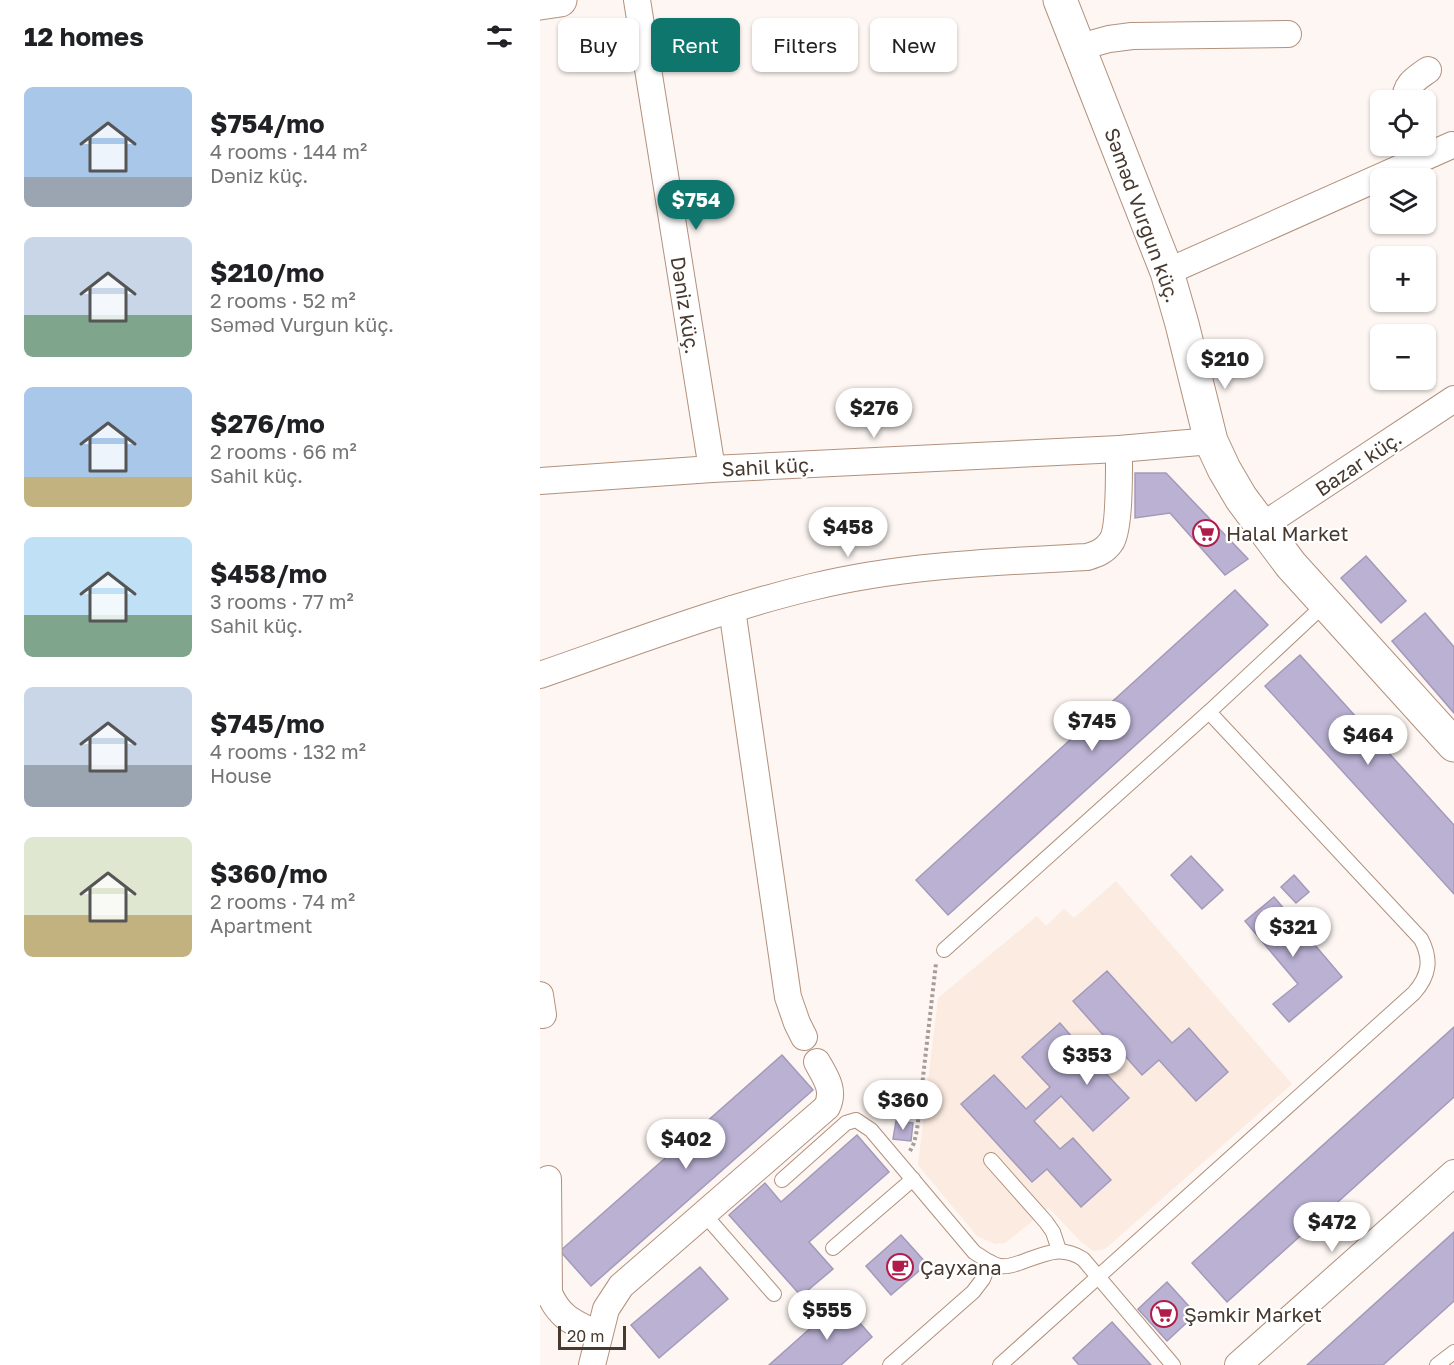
<!DOCTYPE html>
<html lang="en">
<head>
<meta charset="utf-8">
<style>
  :root { --surface:#fff; --page:#f2f2f2; --text:#202124; --muted:#757577; --accent:#0f766e }
  body { margin:0; font-family:"Golos Text",sans-serif; background:var(--page); color:var(--text); height:100vh; display:flex; flex-direction:column; font-size:22px; white-space:nowrap }
  * { box-sizing:border-box; margin:0 }
  p { font-size:20px; color:var(--muted) }
  .icon { flex:none; width:33px; height:33px; fill:none; stroke:currentColor; stroke-width:2; stroke-linecap:round; stroke-linejoin:round }
  .map { position:relative; flex:1; overflow:hidden }
  .details { display:flex; flex-direction:column; background:var(--surface); width:540px }
  .details>* { flex:none }
  .guide { position:absolute; left:18px; top:18px; width:570px; height:54px; display:flex; gap:12px }
  .buttons { position:absolute; left:830px; top:90px; display:grid; gap:12px }
  .buttons a { display:grid; place-items:center; width:66px; height:66px; border-radius:9px; background:var(--surface); box-shadow:0 2px 4px #0004; font-size:30px }
  .scale { position:absolute; left:18px; bottom:15px; width:68px; box-sizing:border-box; padding-left:6px; border:3px solid #473930; border-top:0; font-size:16px; line-height:21px; white-space:nowrap; color:#473930; -webkit-text-stroke:4px #fff; paint-order:stroke }
  .price { position:absolute; translate:-50% -51px; padding:0 14px; border-radius:21px; background:#fff; color:#222; font-size:20px; line-height:39px; filter:drop-shadow(0 2px 3px #0008) }
  .price::after { content:''; position:absolute; left:50%; top:36px; width:18px; height:14px; margin-left:-9px; background:inherit; clip-path:polygon(0 0,100% 0,50% 100%) }
  .price.current { background:var(--accent); color:#fff }
  ul { padding:0; list-style:none }
  li { display:flex; align-items:center; gap:18px; height:150px; padding:0 24px }
  li span { display:grid; place-items:center; flex:none; width:168px; height:120px; border-radius:9px; color:#555 }
  li>.icon { margin-inline-start:auto }
  span .icon { width:72px; height:72px; fill:#fffc; stroke-width:1 }
  li b { font-size:26px }
  h2 { display:flex; justify-content:space-between; align-items:center; height:72px; padding:0 24px; font-size:26px }
  .chip { padding:0 21px; border-radius:9px; background:var(--surface); box-shadow:0 2px 4px #0004; font-size:21px; line-height:54px }
  .chip.current { background:var(--accent); color:#fff }
  main { display:flex; flex:1; min-height:0 }
  .map>svg:first-child { display:block }
  .built { fill:#fcebe0 }
  .building { fill:#bab1d3; stroke:#a39abb; stroke-width:1.5 }
  .lines { fill:none; stroke-linecap:round; stroke-linejoin:round }
  .lane-casing { stroke:#b2917d; stroke-width:16 }
  .street-casing { stroke:#b2917d; stroke-width:28 }
  .secondary-casing { stroke:#b2917d; stroke-width:35 }
  .path { stroke:#a79c96; stroke-width:4; stroke-dasharray:3 3; stroke-linecap:butt }
  .lane { stroke:#fff; stroke-width:14 }
  .street { stroke:#fff; stroke-width:26 }
  .secondary { stroke:#fff; stroke-width:33 }
  .labels { text-anchor:middle; dominant-baseline:central; stroke-width:4.5; stroke-linejoin:round; paint-order:stroke }
  .street-label { font-size:20px; fill:#473930; stroke:#fff }
  .poi-label { font-size:20px; fill:#473930; stroke:#fff; text-anchor:start }
</style>
</head>
<body>
<main>
<section class="details">
<h2>12 homes<svg class="icon" aria-label="filters" viewBox="0 0 24 24"><path d="M4 7h16M4 17h16"/><circle cx="9" cy="7" r="2"/><circle cx="15" cy="17" r="2"/></svg></h2>
<ul>
<li><span style="background:linear-gradient(#a9c7e8 75%,#9aa5b1 0)"><svg class="icon" aria-label="home" viewBox="0 0 24 24"><path d="M3 11l9-7 9 7M6 9v11h12V9"/></svg></span><div><b>$754/mo</b><p>4 rooms · 144 m²</p><p>Dәniz küç.</p></div></li>
<li><span style="background:linear-gradient(#c9d6e8 65%,#7fa58c 0)"><svg class="icon" aria-label="home" viewBox="0 0 24 24"><path d="M3 11l9-7 9 7M6 9v11h12V9"/></svg></span><div><b>$210/mo</b><p>2 rooms · 52 m²</p><p>Səməd Vurğun küç.</p></div></li>
<li><span style="background:linear-gradient(#a9c7e8 75%,#c2b280 0)"><svg class="icon" aria-label="home" viewBox="0 0 24 24"><path d="M3 11l9-7 9 7M6 9v11h12V9"/></svg></span><div><b>$276/mo</b><p>2 rooms · 66 m²</p><p>Sahil küç.</p></div></li>
<li><span style="background:linear-gradient(#bfe0f5 65%,#7fa58c 0)"><svg class="icon" aria-label="home" viewBox="0 0 24 24"><path d="M3 11l9-7 9 7M6 9v11h12V9"/></svg></span><div><b>$458/mo</b><p>3 rooms · 77 m²</p><p>Sahil küç.</p></div></li>
<li><span style="background:linear-gradient(#c9d6e8 65%,#9aa5b1 0)"><svg class="icon" aria-label="home" viewBox="0 0 24 24"><path d="M3 11l9-7 9 7M6 9v11h12V9"/></svg></span><div><b>$745/mo</b><p>4 rooms · 132 m²</p><p>House</p></div></li>
<li><span style="background:linear-gradient(#dfe7d0 65%,#c2b280 0)"><svg class="icon" aria-label="home" viewBox="0 0 24 24"><path d="M3 11l9-7 9 7M6 9v11h12V9"/></svg></span><div><b>$360/mo</b><p>2 rooms · 74 m²</p><p>Apartment</p></div></li>
</ul>
</section>
<div class="map">
<svg width="914" height="1365" viewBox="0 0 914 1365">
  <rect width="100%" height="100%" fill="#fdf6f2"/>
  <!-- built -->
  <polygon class="built" points="576,881 752,1084 565,1249 553,1251 541,1242 509,1208 465,1243 455,1244 437,1236 378,1165 398,998 497,916 506,926 524,909 534,918"/>
  <!-- building -->
  <g class="building">
    <polygon points="595,473 626,473 708,559 685,575 630,513 595,518"/>
    <polygon points="826,556 866,601 841,623 801,578"/>
    <polygon points="695,590 728,625 408,915 376,880"/>
    <polygon points="885,613 914,647 914,713 852,641"/>
    <polygon points="760,655 914,825 914,894 725,686"/>
    <polygon points="651,856 683,890 662,909 631,875"/>
    <polygon points="754,875 769,892 756,903 741,887"/>
    <polygon points="734,897 802,977 749,1022 733,1004 758,984 705,921"/>
    <polygon points="567,971 632,1043 649,1028 688,1072 656,1101 619,1060 602,1075 577,1047 558,1065 589,1098 553,1131 521,1096 494,1121 520,1149 533,1138 571,1180 541,1207 507,1169 492,1182 421,1104 454,1075 486,1109 510,1087 482,1057 520,1023 546,1053 564,1036 533,1001"/>
    <polygon points="914,1027 914,1097 687,1302 652,1263"/>
    <polygon points="242,1055 273,1090 51,1286 20,1251"/>
    <polygon points="356,1121 373,1123 371,1141 353,1139"/>
    <polygon points="317,1135 349,1172 269,1242 293,1269 261,1296 189,1215 225,1183 241,1202"/>
    <polygon points="914,1232 914,1301 843,1365 767,1365"/>
    <polygon points="361,1235 387,1264 351,1295 326,1266"/>
    <polygon points="160,1267 188,1299 119,1358 91,1325"/>
    <polygon points="627,1282 656,1314 627,1341 598,1309"/>
    <polygon points="301,1301 332,1337 301,1365 229,1365"/>
    <polygon points="572,1322 611,1365 539,1365 533,1358"/>
  </g>
  <g class="lines">
    <defs>
      <g id="lane">
        <polyline points="404,950 669,712"/>
        <polyline points="451,1160 506,1222 513,1232 519,1250"/>
        <path d="M242 1180 306 1123 316 1120 331 1130 434 1252C442 1257 450 1264 460 1266 466 1267 473 1265 479 1263 503 1255 519 1244 543 1259L633 1365"/>
        <polyline points="164,1214 234,1294"/>
        <polyline points="293,1248 373,1179"/>
        <polyline points="350,1365 433,1292 443,1279 450,1262"/>
        <path d="M460 1365 874 993C889 976 892 960 881 939L669 712 785 604"/>
        <polyline points="897,1365 914,1352"/>
      </g>
      <g id="street">
        <polyline points="97,0 172,469"/>
        <polyline points="540,47 569,39 592,36 748,34"/>
        <path d="M866 100C864 85 877 78 888 70"/>
        <polyline points="627,272 912,145"/>
        <polyline points="0,481 172,469 579,449 671,441"/>
        <polyline points="722,526 914,399"/>
        <polyline points="192,609 248,997 257,1023 264,1037"/>
        <path d="M0 675C90 644 180 609 272 587 362 565 455 562 547 557 557 554 565 551 571 542 580 530 579 467 579 449"/>
        <polyline points="0,995 3,1015"/>
        <path d="M8 1179 9 1293C20 1319 35 1323 59 1335"/>
        <path d="M52 1365 66 1309 81 1286 287 1107C295 1090 286 1078 277 1062"/>
        <polyline points="698,1365 914,1173"/>
      </g>
      <g id="secondary">
        <polyline points="520,0 627,272 642,324 671,441 684,469 701,498 751,565 914,745"/>
        <polyline points="0,3 20,0"/>
      </g>
    </defs>
    <!-- lane casing -->
    <use href="#lane" class="lane-casing"/>
    <!-- street casing -->
    <use href="#street" class="street-casing"/>
    <!-- secondary casing -->
    <use href="#secondary" class="secondary-casing"/>
    <!-- path -->
    <polyline class="path" points="370,1151 374,1143 377,1130 396,963"/>
    <!-- lane -->
    <use href="#lane" class="lane"/>
    <!-- street -->
    <use href="#street" class="street"/>
    <!-- secondary -->
    <use href="#secondary" class="secondary"/>
  </g>
  <!-- icons -->
  <defs>
    <symbol id="supermarket-ring" viewBox="-11 -11 22 22"><circle r="9.5" fill="#fff" stroke="#b01d4a" stroke-width="1.5"/><path d="M-6-5.5h2.5l.6 2H6L4.5 2H-2.5L-4.4-4H-6ZM-1.5 3.2a1.3 1.3 0 1 0 .1 0ZM3 3.2a1.3 1.3 0 1 0 .1 0Z" fill="#b01d4a"/></symbol>
    <symbol id="cafe-ring" viewBox="-11 -11 22 22"><circle r="9.5" fill="#fff" stroke="#b01d4a" stroke-width="1.5"/><path d="M-5.5-4.5H6V0H3Q3 3.5 0 3.5H-2.5Q-5.5 3.5-5.5 0ZM3-3.2v2h1.7v-2ZM-6 4.5H4V6H-6Z" fill="#b01d4a"/></symbol>
  </defs>
  <g fill-rule="evenodd">
    <use href="#supermarket-ring" x="651" y="518" width="30" height="30"/>
    <use href="#cafe-ring" x="345" y="1252" width="30" height="30"/>
    <use href="#supermarket-ring" x="609" y="1299" width="30" height="30"/>
  </g>
  <g class="labels">
    <!-- street labels -->
    <g class="street-label">
      <text transform="translate(603 215) rotate(70)">Səməd Vurğun küç.</text>
      <text transform="translate(146 305) rotate(81)">Dәniz küç.</text>
      <text transform="translate(818 463) rotate(-34)">Bazar küç.</text>
      <text transform="translate(228 466) rotate(-3)">Sahil küç.</text>
    </g>
    <!-- poi labels -->
    <g class="poi-label">
      <text x="686" y="533">Halal Market</text>
      <text x="380" y="1267">Çayxana</text>
      <text x="644" y="1314">Şəmkir Market</text>
    </g>
  </g>
</svg>
<div class="buttons">
<a><svg class="icon" aria-label="locate" viewBox="0 0 24 24"><circle cx="12" cy="12" r="6"/><path d="M12 2v4M12 18v4M2 12h4M18 12h4"/></svg></a>
<a><svg class="icon" aria-label="layers" viewBox="0 0 24 24"><path d="M12 4l9 5-9 5-9-5zM3 14l9 5 9-5"/></svg></a>
<a>+</a>
<a>−</a>
</div>
<div class="scale">20 m</div>
<b class="price current" style="left:156px;top:231px">$754</b>
<b class="price" style="left:685px;top:390px">$210</b>
<b class="price" style="left:334px;top:439px">$276</b>
<b class="price" style="left:308px;top:558px">$458</b>
<b class="price" style="left:552px;top:752px">$745</b>
<b class="price" style="left:828px;top:766px">$464</b>
<b class="price" style="left:753px;top:958px">$321</b>
<b class="price" style="left:547px;top:1086px">$353</b>
<b class="price" style="left:363px;top:1131px">$360</b>
<b class="price" style="left:146px;top:1170px">$402</b>
<b class="price" style="left:792px;top:1253px">$472</b>
<b class="price" style="left:287px;top:1341px">$555</b>
<div class="guide">
<a class="chip">Buy</a>
<a class="chip current">Rent</a>
<a class="chip">Filters</a>
<a class="chip">New</a>
</div>
</div>
</main>
</body>
</html>
